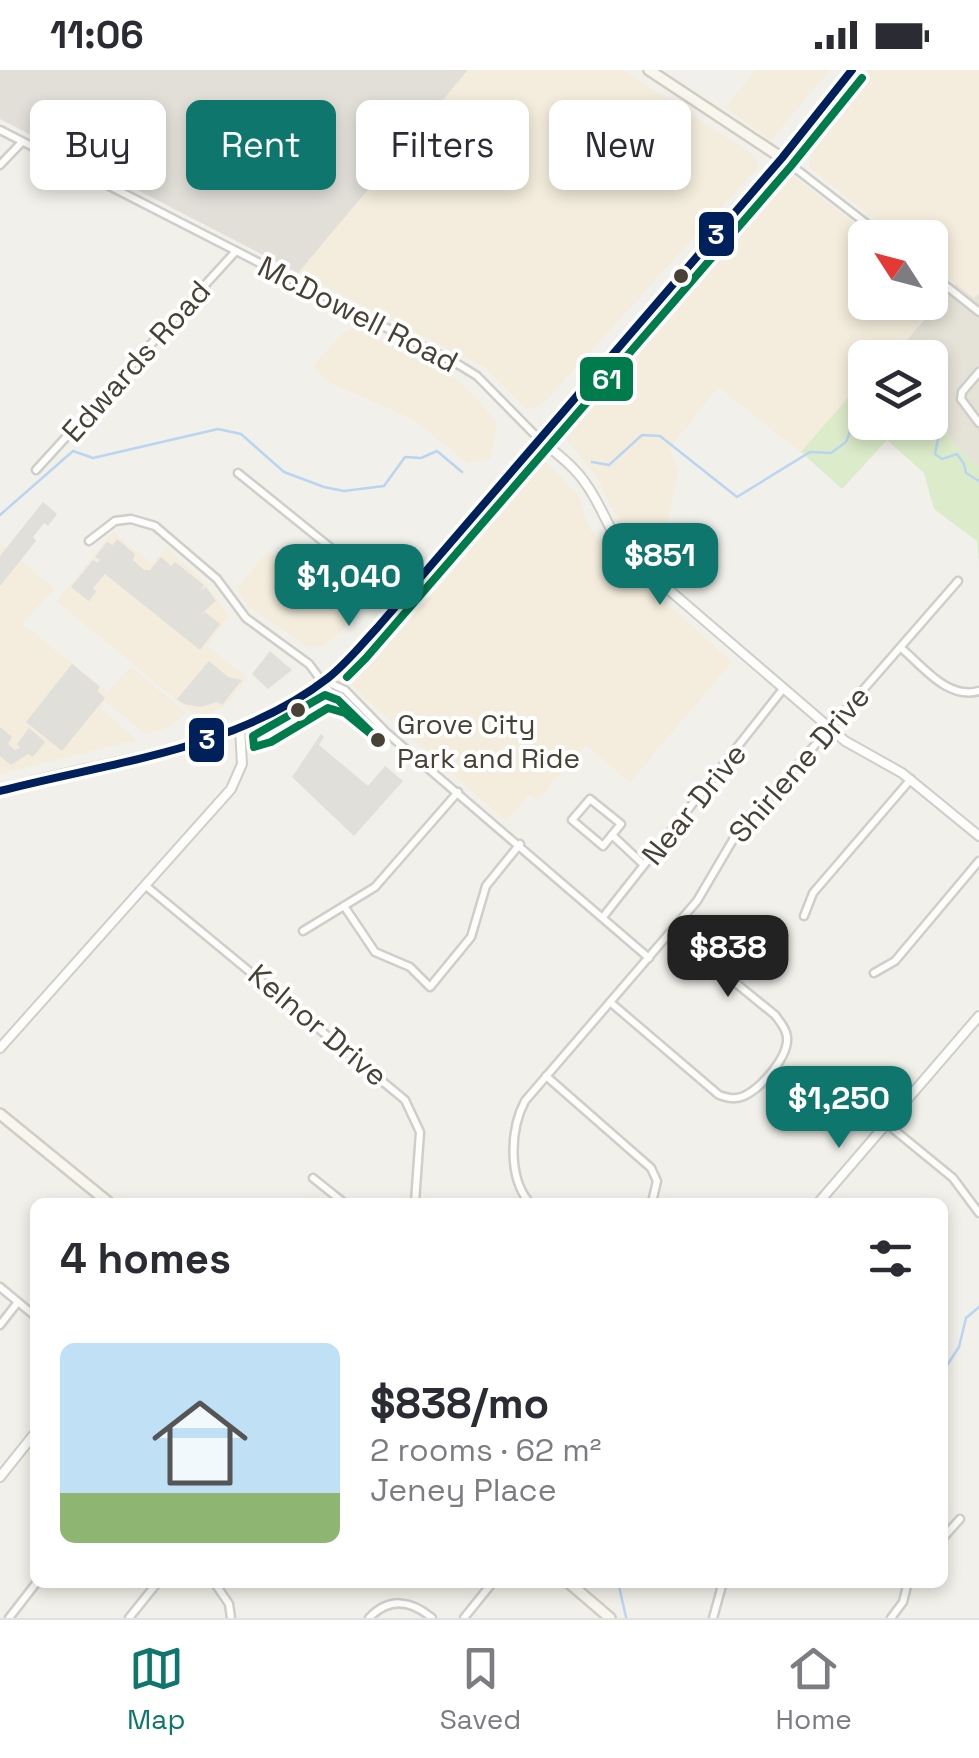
<!DOCTYPE html>
<html lang="en">
<head>
<meta charset="utf-8">
<style>
  :root { --surface:#fff; --page:#f2f2f3; --text:#2b2b33; --muted:#7c7c81; --line:#e1e1e2; --accent:#0f766e }
  body { margin:0; font-family:"Space Grotesk",sans-serif; background:var(--page); color:var(--text); height:100vh; display:flex; flex-direction:column; font-size:38px; white-space:nowrap }
  * { box-sizing:border-box; margin:0 }
  p { font-size:32px; color:var(--muted) }
  .icon { flex:none; width:55px; height:55px; fill:none; stroke:currentColor; stroke-width:2; stroke-linecap:round; stroke-linejoin:round }
  .map { position:relative; flex:1; overflow:hidden }
  .panel { position:absolute; left:30px; top:1128px; width:918px; height:390px; display:flex; flex-direction:column; background:var(--surface); border-radius:15px; box-shadow:0 5px 15px #0003 }
  .panel>* { flex:none }
  .hud { position:absolute; left:30px; top:30px; width:920px; height:90px; display:flex; gap:20px }
  .needle { width:65px; rotate:306deg }
  .tools { position:absolute; left:848px; top:150px; display:grid; gap:20px }
  .tools a { display:grid; place-items:center; width:100px; height:100px; border-radius:15px; background:var(--surface); box-shadow:0 5px 15px #0003; font-size:50px }
  .price { position:absolute; translate:-50% -85px; padding:0 22px; border-radius:20px; background:var(--accent); color:#fff; font-size:32px; line-height:65px; filter:drop-shadow(0 2px 5px #0008) }
  .price::after { content:''; position:absolute; left:50%; top:60px; width:30px; height:22px; margin-left:-15px; background:inherit; clip-path:polygon(0 0,100% 0,50% 100%) }
  .price.active { background:#222; color:#fff }
  ul { padding:0; list-style:none }
  li { display:flex; align-items:center; gap:30px; height:250px; padding:0 30px }
  li span { display:grid; place-items:center; flex:none; width:280px; height:200px; border-radius:15px; color:#555 }
  li>.icon { margin-inline-start:auto }
  span .icon { width:120px; height:120px; fill:#fffc; stroke-width:1 }
  li b { font-size:42px }
  h2 { display:flex; justify-content:space-between; align-items:center; height:120px; padding:0 30px; font-size:42px }
  .pill { padding:0 35px; border-radius:15px; background:var(--surface); box-shadow:0 5px 15px #0003; font-size:35px; line-height:90px }
  .pill.active { background:var(--accent); color:#fff }
  .status { display:flex; justify-content:space-between; align-items:center; height:70px; padding:0 50px; background:var(--surface); direction:ltr }
  .status svg { height:28px; fill:currentColor }
  .dock { display:flex; justify-content:space-around; align-items:center; height:140px; border-top:2px solid var(--line); background:var(--surface); font-size:28px; color:var(--muted) }
  .dock a { display:grid; justify-items:center; gap:5px }
  .dock .active { color:var(--accent) }
  .map>svg:first-child { display:block }
  .residential { fill:#e5e2d7 }
  .commercial { fill:#f4eddd }
  .industrial { fill:#e1dfd8 }
  .green { fill:#dcecca }
  .parking { fill:#e0dfda }
  .lines { fill:none; stroke-linecap:round; stroke-linejoin:round }
  .stream { stroke:#bad5f0; stroke-width:2.5 }
  .minor-casing { stroke:#cfcec8; stroke-width:11 }
  .tertiary-casing { stroke:#cfcec8; stroke-width:12 }
  .secondary-casing { stroke:#d1cec1; stroke-width:14 }
  .minor { stroke:#fdfdfc; stroke-width:6 }
  .tertiary { stroke:#fdfdfc; stroke-width:8 }
  .secondary { stroke:#f7f6ef; stroke-width:9 }
  .bus-1-casing { stroke:#fff; stroke-width:15 }
  .bus-2-casing { stroke:#fff; stroke-width:15 }
  .bus-1 { stroke:#00205b; stroke-width:8 }
  .bus-2 { stroke:#007b4b; stroke-width:8 }
  .bus-dot { fill:#484236; stroke:#fff; stroke-width:4 }
  .labels { text-anchor:middle; dominant-baseline:central; stroke-width:8; stroke-linejoin:round; paint-order:stroke }
  .bus-label { font-size:28px; fill:#484236; stroke:#fff; text-anchor:start }
  .street-label { font-size:30px; fill:#484236; stroke:#fff }
  .line-badge { stroke:#fff; stroke-width:4 }
  .badge-label { font-size:28px; text-anchor:middle; font-weight:bold; fill:#fff }
</style>
</head>
<body>
<div class="status"><b>11:06</b><svg viewBox="0 0 49 12"><path d="M0 12V9h3v3zM5 12V6h3v6zM10 12V3h3v9zM15 12V0h3v12zM26 1h20v11H26zM47 4h2v5h-2z"/></svg></div>
<div class="map">
<svg width="979" height="1548" viewBox="0 0 979 1548">
  <rect width="100%" height="100%" fill="#f1f0ea"/>
  <!-- residential -->
  <polygon class="residential" points="956,214 974,228 979,223 979,396 956,377 930,336 930,288 899,287 896,282"/>
  <!-- commercial -->
  <g class="commercial">
    <polygon points="468,0 623,0 755,86 759,96 545,331 528,340 486,298 298,203"/>
    <polygon points="755,0 830,0 771,70 726,38"/>
    <polygon points="869,0 979,0 979,223 974,228 930,193 930,168 898,167 809,97 809,79"/>
    <polygon points="789,103 873,167 865,168 865,232 930,232 930,212 947,225 889,287 865,288 865,308 801,382 718,317 669,379 679,400 668,449 644,480 634,472 614,442 598,409 566,368"/>
    <polygon points="355,257 455,309 478,329 497,354 490,389 468,393 413,349 330,313 313,297 344,262"/>
    <polygon points="545,391 578,425 589,458 617,489 732,592 630,712 586,675 537,730 529,725 506,751 352,616 358,602"/>
    <polygon points="113,462 152,494 166,478 205,512 229,546 207,576 247,608 224,637 200,649 57,531"/>
    <polygon points="0,473 54,519 22,554 106,620 105,625 131,597 185,642 170,657 146,664 105,631 105,626 101,639 136,670 0,704"/>
    <polygon points="268,481 310,515 314,512 350,542 351,553 324,576 308,577 249,537 237,519"/>
  </g>
  <!-- industrial -->
  <polygon class="industrial" points="0,0 468,0 298,203 0,49"/>
  <!-- green -->
  <polygon class="green" points="865,308 865,352 930,352 930,336 956,377 979,396 979,493 977,471 934,439 924,403 887,370 842,419 801,382"/>
  <!-- parking -->
  <g class="parking">
    <polygon points="43,432 57,444 48,456 44,453 33,467 36,471 0,516 0,486"/>
    <polygon points="117,469 135,484 133,490 144,500 150,500 161,487 171,496 175,492 204,515 201,520 206,517 216,531 200,545 205,542 220,554 200,580 105,504 93,518 96,522 89,531 71,517 93,490 98,493 100,490 95,487 107,472 113,475"/>
    <polygon points="270,581 292,600 268,619 252,604"/>
    <polygon points="209,591 228,607 242,610 222,635 217,632 201,637 184,634 177,629"/>
    <polygon points="72,594 100,617 97,621 105,628 62,681 26,652"/>
    <polygon points="0,657 12,667 8,674 15,680 20,678 17,674 29,658 45,672 33,687 28,684 11,695 0,686"/>
    <polygon points="321,664 324,667 319,675 368,716 385,696 403,711 354,766 292,707"/>
  </g>
  <g class="lines">
    <!-- stream -->
    <g class="stream">
      <polyline points="928,352 938,369 935,384 942,389 957,384 964,394 966,403 979,411"/>
      <polyline points="592,392 609,395 642,365 660,366 737,427 810,382 831,383 846,372 865,324"/>
      <polyline points="0,445 73,381 93,388 218,359 241,364 284,402 324,417 344,421 384,416 405,387 421,388 437,381 462,402"/>
      <polyline points="942,1303 959,1277 966,1248 979,1237"/>
      <polyline points="618,1512 626,1547"/>
    </g>
    <defs>
      <g id="minor">
        <polyline points="0,60 461,296 477,306 539,369"/>
        <polyline points="782,88 885,168"/>
        <polyline points="0,95 22,72"/>
        <polyline points="930,203 979,242"/>
        <polyline points="979,302 962,322 961,329 979,353"/>
        <polyline points="36,400 236,181"/>
        <polyline points="238,403 398,532"/>
        <polyline points="89,471 115,451 131,449 155,456 217,509 246,548 309,594 336,630 361,652 382,661"/>
        <path d="M901 578C923 596 947 630 979 621"/>
        <polyline points="325,611 345,620 387,663 649,888"/>
        <polygon points="590,729 621,754 603,776 572,750"/>
        <polyline points="612,765 644,795"/>
        <polyline points="146,816 405,1030 420,1062 415,1132"/>
        <polyline points="344,836 375,882 410,897 430,917 471,867 486,816 520,774"/>
        <polyline points="804,846 813,823 911,709"/>
        <polyline points="603,847 783,619"/>
        <polyline points="303,861 375,817 458,722"/>
        <polyline points="874,903 895,891 979,791"/>
        <path d="M610 932 719 1025C728 1028 735 1030 744 1026 761 1018 789 987 787 967 786 958 780 952 775 945L672 861"/>
        <polyline points="546,1006 651,1098 657,1111 652,1132"/>
        <polyline points="887,1054 953,1108 979,1143"/>
        <polyline points="313,1108 343,1132"/>
        <path d="M529 1132C508 1107 510 1059 525 1031L697 831 734 768 958 511"/>
        <polyline points="0,1217 35,1246"/>
        <polyline points="0,1255 18,1232"/>
        <polyline points="942,1469 960,1449"/>
        <polyline points="214,1512 229,1534 231,1548"/>
        <polyline points="9,1548 37,1512"/>
        <polyline points="129,1548 158,1512"/>
        <path d="M369 1548C389 1527 411 1530 432 1548"/>
        <polyline points="464,1548 493,1512"/>
        <polyline points="713,1548 723,1512"/>
        <polyline points="891,1548 903,1532 908,1512"/>
      </g>
      <g id="tertiary">
        <path d="M539 369C556 383 574 396 586 414 604 439 610 467 633 489L845 671 902 703 979 766"/>
        <polyline points="0,978 231,719 242,694 240,658"/>
        <polyline points="819,1132 979,946"/>
        <polyline points="0,1407 35,1363"/>
      </g>
      <g id="secondary">
        <polyline points="649,0 782,88"/>
        <path d="M0 721C110 689 236 682 328 608 346 593 361 575 377 558L782 88 852 0"/>
        <polyline points="0,1044 108,1132"/>
        <polyline points="568,1512 610,1548"/>
      </g>
    </defs>
    <!-- minor casing -->
    <use href="#minor" class="minor-casing"/>
    <!-- tertiary casing -->
    <use href="#tertiary" class="tertiary-casing"/>
    <!-- secondary casing -->
    <use href="#secondary" class="secondary-casing"/>
    <!-- minor -->
    <use href="#minor" class="minor"/>
    <!-- tertiary -->
    <use href="#tertiary" class="tertiary"/>
    <!-- secondary -->
    <use href="#secondary" class="secondary"/>
    <defs>
      <path id="bus-1" d="M0 721C111 692 235 680 328 608 346 594 361 575 377 558L782 88 852 0"/>
      <g id="bus-2">
        <polyline points="347,607 366,588 791,96 862,8"/>
        <polygon points="325,625 338,630 383,674 345,643 328,638 271,672 254,677 253,666"/>
      </g>
    </defs>
    <!-- bus-1 casing -->
    <use href="#bus-1" class="bus-1-casing"/>
    <!-- bus-2 casing -->
    <use href="#bus-2" class="bus-2-casing"/>
    <!-- bus-1 -->
    <use href="#bus-1" class="bus-1"/>
    <!-- bus-2 -->
    <use href="#bus-2" class="bus-2"/>
  </g>
  <!-- markers -->
  <g class="bus-dot">
    <circle cx="681" cy="206" r="9"/>
    <circle cx="298" cy="640" r="9"/>
    <circle cx="378" cy="670" r="9"/>
  </g>
  <g class="labels">
    <!-- bus labels -->
    <g class="bus-label">
      <text x="397" y="654">Grove City<tspan x="397" dy="34">Park and Ride</tspan></text>
    </g>
    <!-- street labels -->
    <g class="street-label">
      <text transform="translate(358 244) rotate(27)">McDowell Road</text>
      <text transform="translate(136 291) rotate(-48)">Edwards Road</text>
      <text transform="translate(799 694) rotate(-49)">Shirlene Drive</text>
      <text transform="translate(694 734) rotate(-51)">Near Drive</text>
      <text transform="translate(318 955) rotate(40)">Kelnor Drive</text>
    </g>
  </g>
  <g class="line-badge">
    <rect x="697" y="140" width="39" height="48" rx="10" fill="#00205b"/>
    <rect x="578" y="285" width="57" height="48" rx="10" fill="#007b4b"/>
    <rect x="187" y="646" width="39" height="48" rx="10" fill="#00205b"/>
  </g>
  <g class="badge-label">
    <text x="716" y="174">3</text>
    <text x="607" y="319">61</text>
    <text x="207" y="679">3</text>
  </g>
</svg>
<div class="tools">
<a><svg class="needle" viewBox="-14 -14 28 28"><path d="M0-13l5 13h-10z" fill="#e53935"/><path d="M0 13l5-13h-10z" fill="#7c7c81"/></svg></a>
<a><svg class="icon" aria-label="layers" viewBox="0 0 24 24"><path d="M12 4l9 5-9 5-9-5zM3 14l9 5 9-5"/></svg></a>
</div>
<b class="price" style="left:660px;top:538px">$851</b>
<b class="price" style="left:349px;top:559px">$1,040</b>
<b class="price active" style="left:728px;top:930px">$838</b>
<b class="price" style="left:839px;top:1081px">$1,250</b>
<div class="hud">
<a class="pill">Buy</a>
<a class="pill active">Rent</a>
<a class="pill">Filters</a>
<a class="pill">New</a>
</div>
<section class="panel">
<h2>4 homes<svg class="icon" aria-label="filters" viewBox="0 0 24 24"><path d="M4 7h16M4 17h16"/><circle cx="9" cy="7" r="2"/><circle cx="15" cy="17" r="2"/></svg></h2>
<ul>
<li><span style="background:linear-gradient(#bfe0f5 75%,#8fb573 0)"><svg class="icon" aria-label="home" viewBox="0 0 24 24"><path d="M3 11l9-7 9 7M6 9v11h12V9"/></svg></span><div><b>$838/mo</b><p>2 rooms · 62 m²</p><p>Jeney Place</p></div></li>
</ul>
</section>
</div>
<nav class="dock">
<a class="active"><svg class="icon" aria-label="map" viewBox="0 0 24 24"><path d="M3 6l6-2 6 2 6-2v14l-6 2-6-2-6 2zM9 4v14M15 6v14"/></svg>Map</a>
<a><svg class="icon" aria-label="saved" viewBox="0 0 24 24"><path d="M7 4h10v16l-5-4-5 4z"/></svg>Saved</a>
<a><svg class="icon" aria-label="home" viewBox="0 0 24 24"><path d="M3 11l9-7 9 7M6 9v11h12V9"/></svg>Home</a>
</nav>
</body>
</html>
